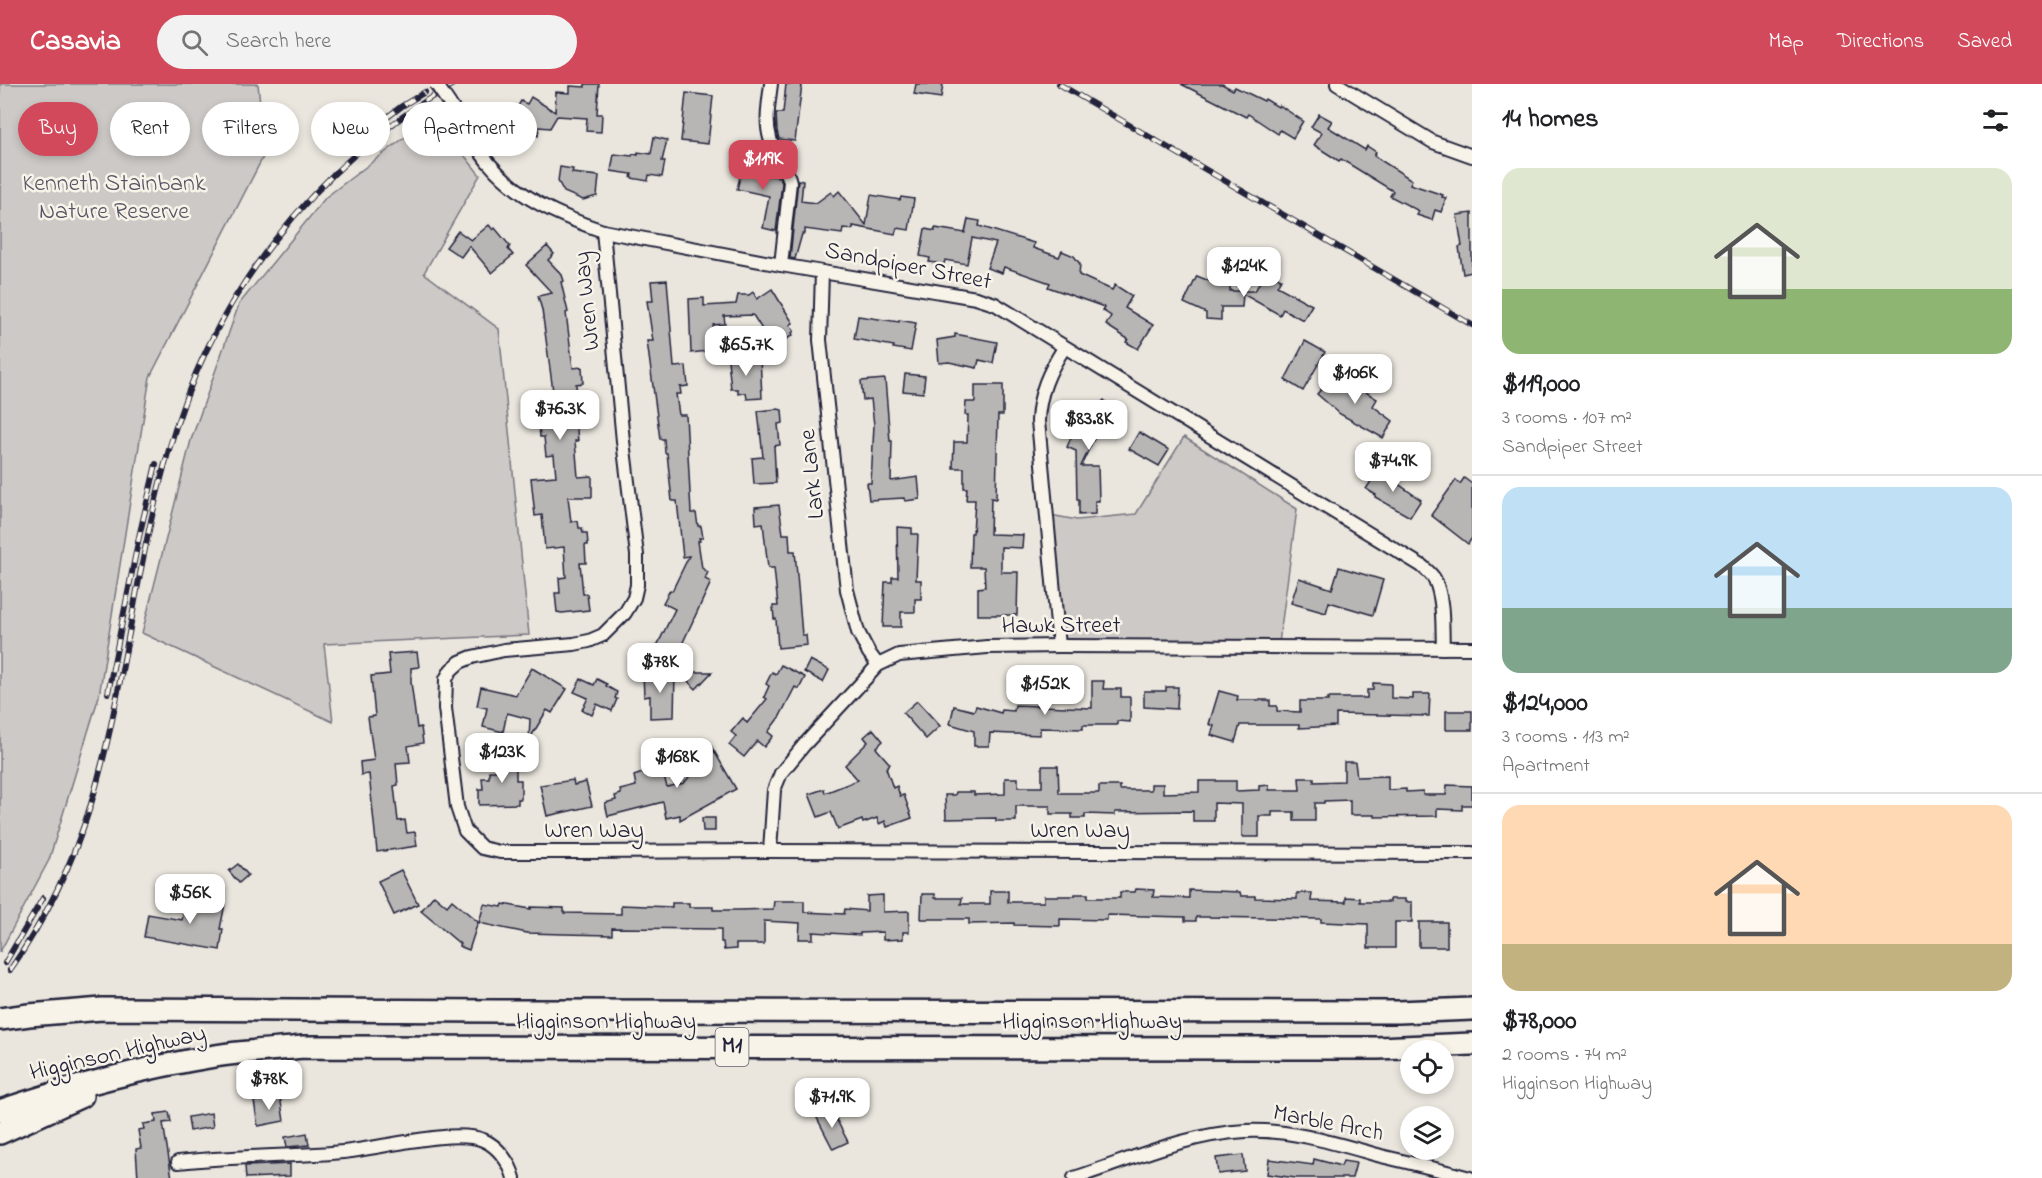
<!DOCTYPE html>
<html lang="en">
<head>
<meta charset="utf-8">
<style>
  :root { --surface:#fff; --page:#f2f2f2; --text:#202124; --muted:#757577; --line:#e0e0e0; --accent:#d1495b }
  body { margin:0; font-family:"Indie Flower",sans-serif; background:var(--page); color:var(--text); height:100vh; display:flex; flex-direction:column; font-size:22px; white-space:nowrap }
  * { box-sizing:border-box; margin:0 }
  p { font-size:20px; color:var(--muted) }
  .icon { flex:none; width:33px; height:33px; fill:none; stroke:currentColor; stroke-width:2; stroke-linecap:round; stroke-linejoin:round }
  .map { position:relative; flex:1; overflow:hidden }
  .sheet { display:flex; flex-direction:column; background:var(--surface); width:570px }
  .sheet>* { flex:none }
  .banner { position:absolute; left:18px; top:18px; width:570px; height:54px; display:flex; gap:12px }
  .fabs { position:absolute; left:1400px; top:956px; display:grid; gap:12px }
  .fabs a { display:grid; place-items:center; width:54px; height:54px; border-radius:50%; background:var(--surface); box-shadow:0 3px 9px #0003; font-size:30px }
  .price { position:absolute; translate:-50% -51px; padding:0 14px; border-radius:12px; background:#fff; color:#222; font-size:20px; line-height:39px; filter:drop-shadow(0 2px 3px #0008) }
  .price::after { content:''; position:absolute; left:50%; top:36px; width:18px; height:14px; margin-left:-9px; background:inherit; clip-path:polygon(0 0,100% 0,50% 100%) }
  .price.selected { background:var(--accent); color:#fff }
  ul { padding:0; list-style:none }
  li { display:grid; align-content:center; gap:12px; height:318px; padding:0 30px }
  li+li { border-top:2px solid var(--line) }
  li span { display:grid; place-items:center; height:186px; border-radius:18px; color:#555 }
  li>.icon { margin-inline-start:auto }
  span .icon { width:108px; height:108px; fill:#fffc; stroke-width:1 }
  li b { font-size:26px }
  h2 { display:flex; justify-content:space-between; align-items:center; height:72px; padding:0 30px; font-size:26px }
  .chip { padding:0 21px; border-radius:27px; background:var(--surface); box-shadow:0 3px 9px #0003; font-size:21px; line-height:54px }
  .chip.selected { background:var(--accent); color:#fff }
  header { display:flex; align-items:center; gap:36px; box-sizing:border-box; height:84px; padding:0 30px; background:var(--accent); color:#fff }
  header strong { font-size:28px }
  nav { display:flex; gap:33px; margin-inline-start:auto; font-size:21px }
  .search { width:420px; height:54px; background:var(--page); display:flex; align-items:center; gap:15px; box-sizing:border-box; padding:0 21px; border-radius:33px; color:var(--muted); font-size:22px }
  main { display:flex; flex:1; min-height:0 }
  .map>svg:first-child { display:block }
  .green { fill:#cdc9c6; stroke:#787680; stroke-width:1.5 }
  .building { fill:#b8b6b5; stroke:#22223b; stroke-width:1.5 }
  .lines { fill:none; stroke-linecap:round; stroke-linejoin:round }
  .minor-casing { stroke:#22223b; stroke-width:16 }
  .trunk-casing { stroke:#22223b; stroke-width:26 }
  .minor { stroke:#f7f3e8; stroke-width:12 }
  .trunk { stroke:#f7f3e8; stroke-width:21 }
  .rail-casing { stroke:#22223b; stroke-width:6 }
  .rail { stroke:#f7f3e8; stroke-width:4; stroke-dasharray:11; stroke-linecap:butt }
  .minor-bridge-casing { stroke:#22223b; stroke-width:16; stroke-linecap:butt }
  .minor-bridge { stroke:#f7f3e8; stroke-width:12 }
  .labels { text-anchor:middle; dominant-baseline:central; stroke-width:5; stroke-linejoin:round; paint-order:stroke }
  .shield { fill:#f7f3e8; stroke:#62616f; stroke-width:1.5 }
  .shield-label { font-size:22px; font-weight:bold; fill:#22223b }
  .park-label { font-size:24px; fill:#555465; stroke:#f7f3e8 }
  .street-label { font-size:24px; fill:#22223b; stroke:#f7f3e8 }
</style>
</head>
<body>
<header>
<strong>Casavia</strong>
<div class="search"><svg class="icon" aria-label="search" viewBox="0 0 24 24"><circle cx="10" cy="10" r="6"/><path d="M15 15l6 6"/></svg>Search here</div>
<nav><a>Map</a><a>Directions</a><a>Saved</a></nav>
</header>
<main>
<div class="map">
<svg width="1472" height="1094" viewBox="0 0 1472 1094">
  <rect width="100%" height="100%" fill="#eae6de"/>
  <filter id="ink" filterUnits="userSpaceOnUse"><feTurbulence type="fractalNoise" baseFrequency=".0167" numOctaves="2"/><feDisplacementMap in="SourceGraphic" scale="12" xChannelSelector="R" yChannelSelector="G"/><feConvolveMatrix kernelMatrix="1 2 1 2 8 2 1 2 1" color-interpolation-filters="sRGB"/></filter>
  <g filter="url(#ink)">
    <!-- green -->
    <g class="green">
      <polygon points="0,0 258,0 265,69 150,293 99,612 49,776 0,868"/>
      <polygon points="433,32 480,91 424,189 499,245 529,551 324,560 333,638 142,549 191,356 239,220 326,113"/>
      <polygon points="1184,353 1297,425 1279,559 1061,558 1050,431 1077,436 1136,430"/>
    </g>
    <!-- building -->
    <g class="building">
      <polygon points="585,0 599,0 597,30 602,30 601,48 586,47 587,34 557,32 550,44 539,43 538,52 510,35 521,17 527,20 531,13 555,28 556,8 570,9 570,2 585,3"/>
      <polygon points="786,0 802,0 795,57 779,55 777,47 776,29 783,29"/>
      <polygon points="916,0 943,0 941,14 914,10"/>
      <polygon points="1181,0 1222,0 1233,6 1235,3 1264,17 1265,15 1278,23 1279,21 1303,37 1293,54 1280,46 1278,50 1248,30 1246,33"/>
      <polygon points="686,9 713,12 708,60 681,57"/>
      <polygon points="1319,30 1332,37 1328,43 1365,66 1367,62 1376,68 1374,72 1412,96 1410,100 1443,111 1442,113 1446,114 1441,128 1435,126 1432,136 1417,131 1419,127 1390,112 1393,107 1341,75 1339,77 1314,61 1322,49 1311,43"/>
      <polygon points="654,53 667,56 662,77 665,77 662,93 649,91 648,97 631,94 632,90 611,87 614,70 632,72 633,70 638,71 638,68 651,70"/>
      <polygon points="743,81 764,84 763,91 780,93 782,99 776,147 763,144 769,112 737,105"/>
      <polygon points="560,83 573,85 572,89 599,92 597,112 583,116 564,108 558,97"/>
      <polygon points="798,96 803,97 801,117 816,119 831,108 834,112 839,107 866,141 871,111 900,116 901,113 914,115 909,146 897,144 895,150 853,142 853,145 843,144 842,150 805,145 805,150 802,150 795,175 790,174"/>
      <polygon points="1472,129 1472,188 1463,190 1459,163 1462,162 1457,131"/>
      <polygon points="968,135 980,137 979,142 1034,159 1033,164 1059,173 1062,167 1074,172 1080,180 1079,191 1112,206 1115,201 1132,212 1125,224 1153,241 1138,265 1126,258 1128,255 1106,241 1111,232 1102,226 1104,223 1048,203 1050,199 1004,183 1002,189 987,184 996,159 972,154 967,180 945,176 944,180 929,178 930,174 920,172 925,145 935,147 935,144 965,149"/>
      <polygon points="489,141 493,146 495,144 510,162 508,165 513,171 492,189 469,162 461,173 446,163 458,147 471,156"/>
      <polygon points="547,162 554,170 548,176 562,191 564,197 561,198 568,228 566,229 573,284 582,283 583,299 576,300 577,314 574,314 578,357 575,357 578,393 592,392 592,413 568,413 571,438 578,437 579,444 582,444 583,449 587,449 588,461 585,461 586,479 580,479 583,510 587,510 589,526 562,529 557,528 555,509 560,509 559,494 566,493 564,463 545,465 542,431 535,432 531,394 556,392 554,371 546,372 544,353 540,353 536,308 553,307 542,226 538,212 552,209 526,181"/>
      <polygon points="1266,187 1281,195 1277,202 1312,221 1303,236 1283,225 1280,231 1243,210 1242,223 1221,223 1221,236 1206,235 1206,229 1184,219 1197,192 1214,199 1230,200 1230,207 1255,207"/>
      <polygon points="667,196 674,283 686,282 688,302 680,303 681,310 676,310 679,331 686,331 691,429 696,429 698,442 701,442 703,454 699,454 700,457 698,457 702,484 708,488 705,495 711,498 677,571 657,562 675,525 663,519 670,506 672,507 689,472 683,473 677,417 672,417 667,369 665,369 664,355 660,355 647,257 653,257 647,217 653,217 651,197"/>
      <polygon points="772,205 793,239 790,241 794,247 792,249 793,251 770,266 761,253 765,250 753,231 724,232 725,240 713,241 716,266 691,269 689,215 704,214 704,222 736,220 738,211 749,211 753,208 757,215"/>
      <polygon points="858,232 899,238 899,236 916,239 911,267 893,264 894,262 854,255"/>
      <polygon points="955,250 997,258 993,279 979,276 977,284 949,278 939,279 937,256 955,253"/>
      <polygon points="1305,257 1325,268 1303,307 1285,296"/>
      <polygon points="760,273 762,314 747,315 746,309 738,310 738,305 731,305 728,276"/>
      <polygon points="1336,289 1356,306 1358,303 1377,315 1373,322 1393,337 1383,354 1340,330 1317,310"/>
      <polygon points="905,290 925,292 923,309 903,307"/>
      <polygon points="885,295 890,357 892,357 891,397 918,393 920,415 905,417 904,414 869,416 867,399 871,399 874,341 871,315 863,316 861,297"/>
      <polygon points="975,301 1003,301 1003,331 998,331 996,415 991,414 990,450 1023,451 1022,464 1001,463 1001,488 1018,488 1017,531 978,531 978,504 985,503 984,483 970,483 971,449 973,449 975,416 966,416 967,404 964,404 964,384 953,384 954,358 967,358 968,331 965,331 966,318 975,318"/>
      <polygon points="1104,316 1122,336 1109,348 1101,340 1081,382 1098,382 1099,417 1095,417 1095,430 1079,431 1079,416 1077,416 1076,367 1067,363 1074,346 1065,342 1074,324 1089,331"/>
      <polygon points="778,325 782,326 783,339 778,340 780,361 774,362 776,399 754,400 752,374 763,373 758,327"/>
      <polygon points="1139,348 1169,366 1159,382 1129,365"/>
      <polygon points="1379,385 1388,391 1390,389 1400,395 1397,399 1421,416 1410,433 1375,413 1376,411 1366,405"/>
      <polygon points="1464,394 1472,400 1472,454 1468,460 1431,431 1456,396 1460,400"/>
      <polygon points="779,421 783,450 789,450 790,467 795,467 802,551 806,551 807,561 778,564 776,535 774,535 773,522 778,522 774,484 768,484 763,439 756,440 755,423"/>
      <polygon points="897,443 912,444 912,450 918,450 916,496 921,496 921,515 915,515 915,528 901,528 901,543 883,543 885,498 892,498 892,493 898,493"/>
      <polygon points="1339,483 1383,496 1373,531 1329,518 1326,529 1291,519 1299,494 1332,505"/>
      <polygon points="646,564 656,574 644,587 633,577"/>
      <polygon points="417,568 419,583 411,584 411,598 417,644 421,643 423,659 408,662 410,678 396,679 398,701 394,702 398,737 405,736 407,749 415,748 417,762 377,768 369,690 361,691 360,678 374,676 368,633 375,632 371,592 390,590 388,570"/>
      <polygon points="810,576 829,586 823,598 804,588"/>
      <polygon points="781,581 805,593 799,605 795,603 780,632 768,648 773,652 764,663 757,657 744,673 729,661 736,652 731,648 743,634 747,639 767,615 764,613 769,602 766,600 772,588 776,590"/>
      <polygon points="532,584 567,605 552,629 547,626 529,656 530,635 507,629 503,648 483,643 487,624 477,622 481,603 516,611"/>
      <polygon points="679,588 712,588 696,605"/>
      <polygon points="643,589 675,589 674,633 650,634 650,612 644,613"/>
      <polygon points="581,595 594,601 597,595 607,600 606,602 617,608 615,614 617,615 612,627 597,620 592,631 582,626 588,614 574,608"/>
      <polygon points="1092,597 1104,597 1103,605 1121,605 1121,613 1130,613 1130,638 1117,637 1117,641 1083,641 1083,645 1040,644 1040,651 990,649 989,662 974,662 974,647 950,640 954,622 974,627 976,622 1001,629 1002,626 1014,627 1015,621 1092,624"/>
      <polygon points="1373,599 1391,600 1391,614 1413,615 1413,610 1430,610 1429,632 1336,630 1336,642 1299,644 1299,641 1240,641 1235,658 1211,651 1214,642 1209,640 1219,607 1238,612 1237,616 1270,616 1270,622 1277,622 1277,627 1300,628 1300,617 1328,617 1328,614 1367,614 1367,606 1373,606"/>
      <polygon points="1166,603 1178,603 1177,625 1144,623 1144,607 1166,607"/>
      <polygon points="917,617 940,642 926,655 903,629"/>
      <rect x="1446" y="627" width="26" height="19"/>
      <polygon points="873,645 883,657 876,664 890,680 886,684 893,704 897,702 900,712 904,711 912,734 887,743 885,737 879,740 877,734 863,739 862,736 838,745 831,728 818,733 809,710 824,705 825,709 858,696 845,681 868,658 864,653"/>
      <polygon points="710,660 736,705 680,736 680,731 666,734 663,718 608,732 605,719 616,716 615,712 621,710 620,706 636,702 634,692 656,684 659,693 664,692 667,703 684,699 693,688 691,684 701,679 696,668"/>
      <polygon points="496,672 516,672 516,696 521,696 521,715 518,715 518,720 479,721 479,705 483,705 482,694 489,694 489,687 496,687"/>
      <polygon points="1344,678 1355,678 1357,693 1388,692 1388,706 1406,705 1406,708 1423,707 1423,711 1446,711 1447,701 1472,702 1472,721 1462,721 1462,726 1437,725 1437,732 1375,733 1375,731 1350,731 1350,716 1324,717 1324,719 1315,719 1315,737 1294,737 1294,728 1272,728 1272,732 1259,732 1259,753 1242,753 1242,720 1214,719 1214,737 1193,737 1193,727 1115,728 1115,731 1085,730 1085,734 1072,734 1072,730 1050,730 1050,722 1016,722 1016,737 996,737 996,734 946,735 945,711 955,711 956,708 974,708 974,711 1005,710 1005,694 1018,694 1018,703 1042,703 1042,682 1058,682 1059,709 1099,709 1099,702 1120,702 1120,706 1151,706 1151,700 1163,700 1163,709 1199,708 1199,697 1236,697 1236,707 1259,706 1259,702 1269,701 1269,706 1300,706 1299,694 1314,694 1314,698 1344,697"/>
      <polygon points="573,696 574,701 586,698 592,722 547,732 540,701"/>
      <polygon points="702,734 715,734 715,747 703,747"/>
      <polygon points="238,780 248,791 239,799 229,787"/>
      <polygon points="401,786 418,820 394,831 378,797"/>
      <polygon points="1136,805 1154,806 1153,813 1189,814 1189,806 1240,808 1241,812 1255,812 1255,814 1297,815 1297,809 1312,809 1311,817 1346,818 1346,813 1360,814 1360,818 1390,818 1390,815 1405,815 1405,818 1412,818 1412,838 1395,838 1395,864 1368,864 1368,840 1321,838 1321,835 1205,833 1196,833 1196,837 1185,837 1185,833 1107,831 1107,836 1060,835 1060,842 1014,841 1014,839 969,840 969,835 921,835 922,810 935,810 935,814 962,814 961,820 990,820 990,807 1008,807 1008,818 1044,818 1044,812 1075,812 1075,810 1088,810 1088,814 1120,814 1120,808 1135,808"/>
      <polygon points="434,811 447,822 452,816 478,838 469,866 459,862 460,860 421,827"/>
      <polygon points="883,811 883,828 909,827 909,848 903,848 903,855 883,856 883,848 860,849 860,851 813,848 813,855 799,855 800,839 764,837 764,860 736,860 736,865 724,866 723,858 721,858 721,845 612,844 612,851 563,850 527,849 479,839 484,820 502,823 503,820 531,825 531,823 564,824 564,829 621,830 621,821 672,823 672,819 689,819 689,823 713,823 713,826 740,826 773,825 774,817 804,817 804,828 844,830 845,825 867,827 867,812"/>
      <polygon points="187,813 225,820 220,845 223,845 220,866 144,853 148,830 182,836"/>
      <rect x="1419" y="838" width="28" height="25"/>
      <polygon points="280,1012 284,1037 258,1042 254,1017"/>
      <polygon points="831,1025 848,1058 833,1065 816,1032"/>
      <polygon points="169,1028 171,1038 163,1039 172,1094 138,1094 136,1065 141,1064 138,1046 144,1045 143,1040 156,1038 155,1030"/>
      <polygon points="211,1029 213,1043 190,1047 188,1033"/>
      <polygon points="307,1049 309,1061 287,1063 285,1053"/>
      <polygon points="1243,1071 1245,1087 1218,1090 1216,1074"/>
      <polygon points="1269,1075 1313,1081 1314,1075 1341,1082 1343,1077 1356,1079 1352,1094 1296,1094 1267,1090"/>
      <polygon points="290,1080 290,1092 246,1094 245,1082"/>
    </g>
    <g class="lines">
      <defs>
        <g id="minor">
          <path d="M771 0C769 17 765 37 770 54 773 70 787 82 790 98L781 181"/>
          <polyline points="1337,0 1433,58 1472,72"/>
          <path d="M449 19C462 39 474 60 488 78 518 114 559 132 603 147L781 181 976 214 995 220 1422 482C1426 486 1432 490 1435 496 1444 516 1442 543 1443 564"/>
          <polyline points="603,147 623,357 637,471 637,501 634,514 625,529 603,551 589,557 574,560 504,566 472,573 460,578 451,586 446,595 445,624 457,723 465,747 482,764 500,768 581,768 770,767 1472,769"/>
          <polyline points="822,188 820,256 847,506 858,548 869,569 878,581"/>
          <path d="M1059 562 1038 337C1039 309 1049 287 1064 264"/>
          <polyline points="770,767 774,706 781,689 804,661 878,581 899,571 987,563 1059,562 1472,564"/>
          <path d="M178 1078C233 1072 288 1073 343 1068 377 1065 454 1044 483 1056 498 1062 510 1079 514 1094"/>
          <path d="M1074 1094C1130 1076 1186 1050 1246 1047 1291 1045 1338 1060 1381 1072 1411 1079 1441 1086 1470 1094"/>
        </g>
        <g id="trunk">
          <polyline points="0,935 29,931 102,925 498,927 1398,928 1472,925"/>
          <path d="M0 1027C70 1003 142 984 215 972 244 967 274 966 303 963L1378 964 1472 960"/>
          <polyline points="0,1049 82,1012"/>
        </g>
      </defs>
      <!-- minor casing -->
      <use href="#minor" class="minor-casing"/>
      <!-- trunk casing -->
      <use href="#trunk" class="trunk-casing"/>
      <!-- minor -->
      <use href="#minor" class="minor"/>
      <!-- trunk -->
      <use href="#trunk" class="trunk"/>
      <defs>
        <g id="rail">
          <polyline points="1059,0 1472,241"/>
          <polyline points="369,47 402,22 425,8"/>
          <polyline points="108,609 139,453 156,380"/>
          <polyline points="5,879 43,814"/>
          <path d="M10 886C45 836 73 779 91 720 125 605 135 484 168 369 211 213 314 81 453 0"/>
        </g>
      </defs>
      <!-- rail casing -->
      <use href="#rail" class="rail-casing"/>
      <!-- rail -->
      <use href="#rail" class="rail"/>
      <defs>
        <polyline id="minor-bridge" points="436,0 449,19"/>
      </defs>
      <!-- minor-bridge casing -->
      <use href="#minor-bridge" class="minor-bridge-casing"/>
      <!-- minor-bridge -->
      <use href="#minor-bridge" class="minor-bridge"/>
    </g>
  </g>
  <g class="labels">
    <!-- shield labels -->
    <rect class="shield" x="715.5" y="944" width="33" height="38" rx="4.5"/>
    <g class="shield-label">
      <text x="732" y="963">M1</text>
    </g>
    <!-- park labels -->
    <g class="park-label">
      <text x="114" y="100">Kenneth Stainbank<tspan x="114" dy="28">Nature Reserve</tspan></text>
    </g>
    <!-- street labels -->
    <g class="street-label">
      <text transform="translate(908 183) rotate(11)">Sandpiper Street</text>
      <text transform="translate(588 217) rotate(-96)">Wren Way</text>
      <text transform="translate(813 390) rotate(-96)">Lark Lane</text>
      <text x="1061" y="542">Hawk Street</text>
      <text x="594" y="747">Wren Way</text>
      <text x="1080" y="747">Wren Way</text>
      <text x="606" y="938">Higginson Highway</text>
      <text x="1092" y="938">Higginson Highway</text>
      <text transform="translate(118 970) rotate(-13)">Higginson Highway</text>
      <text transform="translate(1328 1040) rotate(11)">Marble Arch</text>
    </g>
  </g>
</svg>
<div class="fabs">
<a><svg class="icon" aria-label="locate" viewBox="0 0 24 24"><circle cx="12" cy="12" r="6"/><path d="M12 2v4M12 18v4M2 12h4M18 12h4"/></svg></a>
<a><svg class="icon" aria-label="layers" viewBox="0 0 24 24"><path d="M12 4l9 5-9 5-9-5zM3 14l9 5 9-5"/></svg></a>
</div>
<b class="price selected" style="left:763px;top:107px">$119K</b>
<b class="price" style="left:1244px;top:214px">$124K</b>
<b class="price" style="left:746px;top:293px">$65.7K</b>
<b class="price" style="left:1355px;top:321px">$106K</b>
<b class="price" style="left:560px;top:357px">$76.3K</b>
<b class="price" style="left:1089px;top:367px">$83.8K</b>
<b class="price" style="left:1393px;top:409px">$74.9K</b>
<b class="price" style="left:660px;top:610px">$78K</b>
<b class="price" style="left:1045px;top:632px">$152K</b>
<b class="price" style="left:502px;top:700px">$123K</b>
<b class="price" style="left:677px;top:705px">$168K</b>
<b class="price" style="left:190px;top:841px">$56K</b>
<b class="price" style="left:269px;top:1027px">$78K</b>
<b class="price" style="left:832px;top:1045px">$71.9K</b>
<div class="banner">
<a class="chip selected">Buy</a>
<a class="chip">Rent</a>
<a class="chip">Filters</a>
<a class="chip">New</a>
<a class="chip">Apartment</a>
</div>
</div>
<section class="sheet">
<h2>14 homes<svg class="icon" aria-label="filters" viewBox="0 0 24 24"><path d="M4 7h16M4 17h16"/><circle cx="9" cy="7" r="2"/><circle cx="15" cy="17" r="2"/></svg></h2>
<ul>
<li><span style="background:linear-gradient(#dfe7d0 65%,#8fb573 0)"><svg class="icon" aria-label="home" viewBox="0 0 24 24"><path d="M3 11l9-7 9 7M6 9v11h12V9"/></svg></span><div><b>$119,000</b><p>3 rooms · 107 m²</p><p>Sandpiper Street</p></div></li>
<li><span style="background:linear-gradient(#bfe0f5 65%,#7fa58c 0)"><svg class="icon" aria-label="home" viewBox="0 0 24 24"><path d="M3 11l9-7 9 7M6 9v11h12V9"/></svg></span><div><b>$124,000</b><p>3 rooms · 113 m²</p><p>Apartment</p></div></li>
<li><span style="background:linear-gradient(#ffd9b3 75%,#c2b280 0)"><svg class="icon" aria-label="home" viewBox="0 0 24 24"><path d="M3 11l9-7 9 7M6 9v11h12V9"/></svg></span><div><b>$78,000</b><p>2 rooms · 74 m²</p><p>Higginson Highway</p></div></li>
</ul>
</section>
</main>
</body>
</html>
